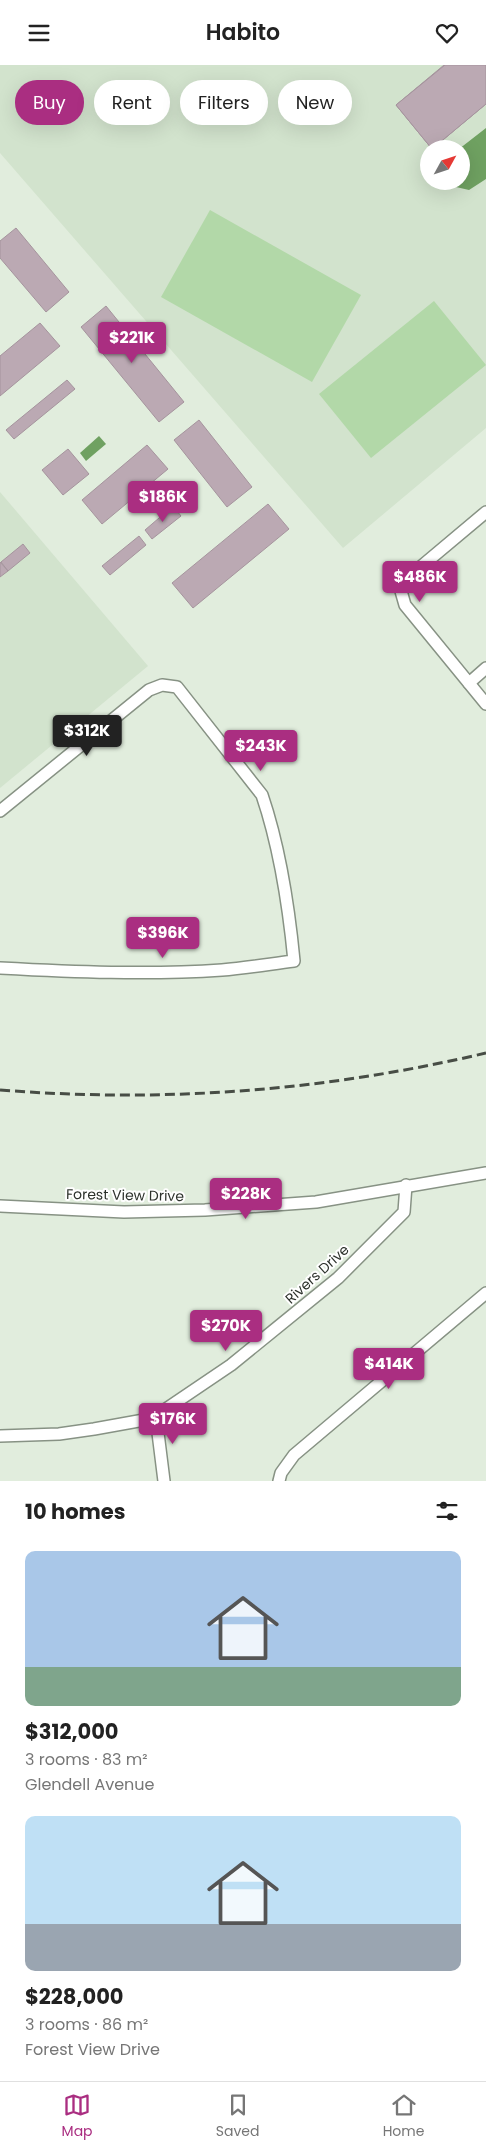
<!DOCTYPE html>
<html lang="en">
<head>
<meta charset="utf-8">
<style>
  :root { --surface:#fff; --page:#f6f6f6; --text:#222; --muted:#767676; --line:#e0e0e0; --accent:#aa2e81 }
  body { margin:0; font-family:Poppins,sans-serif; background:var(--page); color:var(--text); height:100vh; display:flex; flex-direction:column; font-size:19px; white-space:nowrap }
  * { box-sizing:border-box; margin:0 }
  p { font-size:16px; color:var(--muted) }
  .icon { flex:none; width:28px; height:28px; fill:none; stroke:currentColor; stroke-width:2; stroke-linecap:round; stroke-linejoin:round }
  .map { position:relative; height:1416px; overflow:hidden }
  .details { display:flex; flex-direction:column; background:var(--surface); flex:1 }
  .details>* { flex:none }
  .guide { position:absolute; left:15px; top:15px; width:456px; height:45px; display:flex; gap:10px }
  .needle { width:32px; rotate:50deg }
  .fabs { position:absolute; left:420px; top:75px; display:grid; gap:10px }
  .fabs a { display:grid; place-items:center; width:50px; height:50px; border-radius:50%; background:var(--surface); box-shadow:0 5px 20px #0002; font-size:25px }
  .price { position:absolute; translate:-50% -42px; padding:0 11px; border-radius:5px; background:var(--accent); color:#fff; font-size:16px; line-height:32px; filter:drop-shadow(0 1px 2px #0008) }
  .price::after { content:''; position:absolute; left:50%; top:30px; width:15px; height:11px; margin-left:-8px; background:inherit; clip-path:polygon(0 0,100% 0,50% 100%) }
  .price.selected { background:#222; color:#fff }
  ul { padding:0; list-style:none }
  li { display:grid; align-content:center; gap:10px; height:265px; padding:0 25px }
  li span { display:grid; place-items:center; height:155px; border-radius:10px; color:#555 }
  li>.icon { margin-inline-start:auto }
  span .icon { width:90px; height:90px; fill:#fffc; stroke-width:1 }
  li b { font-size:21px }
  h2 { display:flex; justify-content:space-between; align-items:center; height:60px; padding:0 25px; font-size:21px }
  .pill { padding:0 18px; border-radius:22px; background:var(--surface); box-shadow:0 5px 20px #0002; font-size:18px; line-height:45px }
  .pill.selected { background:var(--accent); color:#fff }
  header { display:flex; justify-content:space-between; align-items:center; height:65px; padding:0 25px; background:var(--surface); font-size:22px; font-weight:600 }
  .dock { display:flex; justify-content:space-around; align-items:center; height:70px; border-top:1px solid var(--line); background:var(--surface); font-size:14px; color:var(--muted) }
  .dock a { display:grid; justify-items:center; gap:2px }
  .dock .selected { color:var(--accent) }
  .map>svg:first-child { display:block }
  .built { fill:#d2e3cd; fill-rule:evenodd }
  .green { fill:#b2d8a8 }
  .water { fill:#6fa161 }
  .building { fill:#bba9b3; stroke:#a5949d }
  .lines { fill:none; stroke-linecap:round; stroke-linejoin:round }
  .minor-casing { stroke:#879284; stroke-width:14 }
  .minor { stroke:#fff; stroke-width:11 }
  .rail { stroke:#474d45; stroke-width:3; stroke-dasharray:10 5; stroke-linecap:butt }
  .labels { text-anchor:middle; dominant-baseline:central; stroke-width:4; stroke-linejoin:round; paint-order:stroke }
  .street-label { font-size:14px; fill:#2d322c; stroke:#fff }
</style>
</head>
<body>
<header><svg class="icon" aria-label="menu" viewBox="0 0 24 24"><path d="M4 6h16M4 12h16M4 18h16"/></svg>Habito<svg class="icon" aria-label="heart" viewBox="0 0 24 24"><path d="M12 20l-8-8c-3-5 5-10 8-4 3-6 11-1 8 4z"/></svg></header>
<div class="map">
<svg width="486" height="1416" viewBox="0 0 486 1416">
  <rect width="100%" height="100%" fill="#e1eddd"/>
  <!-- built -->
  <g class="built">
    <path d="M0 0H486V363L343 483 0 88ZM429 84H461V116H429Z"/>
    <polygon points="0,427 148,601 0,723"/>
  </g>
  <!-- green -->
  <g class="green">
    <polygon points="210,145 361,230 312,317 161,232"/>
    <polygon points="434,236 486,300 371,393 319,329"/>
  </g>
  <!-- water -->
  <g class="water">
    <polygon points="486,63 486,114 469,125 456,122 450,116 461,116 461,84 459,84"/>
    <polygon points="99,371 106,379 86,396 80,388"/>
  </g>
  <!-- building -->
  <g class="building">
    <polygon points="444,0 486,0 486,39 432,84 396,40"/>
    <polygon points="445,0 486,0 486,39 432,84 396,40"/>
    <polygon points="16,163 69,227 46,247 0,193 0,176"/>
    <polygon points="106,241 184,337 159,357 81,262"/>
    <polygon points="40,258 60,281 0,331 0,291"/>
    <polygon points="67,315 75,324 14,374 6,365"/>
    <polygon points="199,355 252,422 227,442 174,375"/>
    <polygon points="147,380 168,404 102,459 82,435"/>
    <polygon points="68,384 89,409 63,430 42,405"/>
    <polygon points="268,439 289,464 193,543 172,518"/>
    <polygon points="173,441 181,451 152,474 145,465"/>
    <polygon points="139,471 146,480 110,510 102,501"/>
    <polygon points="23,479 30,488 8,506 1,497"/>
    <polygon points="0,497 8,506 0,512"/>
  </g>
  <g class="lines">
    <defs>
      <g id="minor">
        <polyline points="486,447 405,515 401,526 405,540 486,639"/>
        <polyline points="469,618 486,603"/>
        <path d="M0 746 149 625 162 620 177 622 262 730C279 780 289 844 294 896 270 899 246 903 222 905 148 910 74 907 0 903"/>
        <polyline points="0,1141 124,1147 205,1145 316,1137 486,1108"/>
        <polyline points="151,1352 158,1368 164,1416"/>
        <polyline points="0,1371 59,1369 94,1364 144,1355 163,1346 231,1300 338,1213 404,1147 406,1120"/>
        <polyline points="279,1416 281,1408 294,1390 486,1228"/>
      </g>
    </defs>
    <!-- minor casing -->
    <use href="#minor" class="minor-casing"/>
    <!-- minor -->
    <use href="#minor" class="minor"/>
    <!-- rail -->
    <path class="rail" d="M0 1025C166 1038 324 1026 486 988"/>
  </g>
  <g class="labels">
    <!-- street labels -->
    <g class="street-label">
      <text transform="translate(125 1130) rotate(1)">Forest View Drive</text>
      <text transform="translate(317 1209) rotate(-42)">Rivers Drive</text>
    </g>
  </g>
</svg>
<div class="fabs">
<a><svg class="needle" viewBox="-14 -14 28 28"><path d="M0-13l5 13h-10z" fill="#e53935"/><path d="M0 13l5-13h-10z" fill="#767676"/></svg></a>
</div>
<b class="price" style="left:132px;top:299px">$221K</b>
<b class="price" style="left:163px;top:458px">$186K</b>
<b class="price" style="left:420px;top:538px">$486K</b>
<b class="price selected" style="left:87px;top:692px">$312K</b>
<b class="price" style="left:261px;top:707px">$243K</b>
<b class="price" style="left:163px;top:894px">$396K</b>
<b class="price" style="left:246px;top:1155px">$228K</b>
<b class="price" style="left:226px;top:1287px">$270K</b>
<b class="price" style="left:389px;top:1325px">$414K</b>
<b class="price" style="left:173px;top:1380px">$176K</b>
<div class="guide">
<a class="pill selected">Buy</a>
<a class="pill">Rent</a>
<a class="pill">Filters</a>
<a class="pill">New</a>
</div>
</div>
<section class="details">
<h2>10 homes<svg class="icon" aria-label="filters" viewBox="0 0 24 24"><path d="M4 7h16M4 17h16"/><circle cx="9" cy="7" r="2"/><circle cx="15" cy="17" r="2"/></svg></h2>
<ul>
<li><span style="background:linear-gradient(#a9c7e8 75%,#7fa58c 0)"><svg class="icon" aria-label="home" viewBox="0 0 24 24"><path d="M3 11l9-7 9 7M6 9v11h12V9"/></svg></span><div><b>$312,000</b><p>3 rooms · 83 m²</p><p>Glendell Avenue</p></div></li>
<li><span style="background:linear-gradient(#bfe0f5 70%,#9aa5b1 0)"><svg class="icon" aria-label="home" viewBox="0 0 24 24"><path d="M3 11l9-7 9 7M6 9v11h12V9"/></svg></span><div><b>$228,000</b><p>3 rooms · 86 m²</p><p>Forest View Drive</p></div></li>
</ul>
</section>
<nav class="dock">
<a class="selected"><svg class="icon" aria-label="map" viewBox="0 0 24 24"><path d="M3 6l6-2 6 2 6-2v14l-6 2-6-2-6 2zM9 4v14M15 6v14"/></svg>Map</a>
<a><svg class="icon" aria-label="saved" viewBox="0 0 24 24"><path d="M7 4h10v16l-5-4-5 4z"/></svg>Saved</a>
<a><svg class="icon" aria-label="home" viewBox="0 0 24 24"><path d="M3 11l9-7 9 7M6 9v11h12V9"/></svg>Home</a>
</nav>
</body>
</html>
